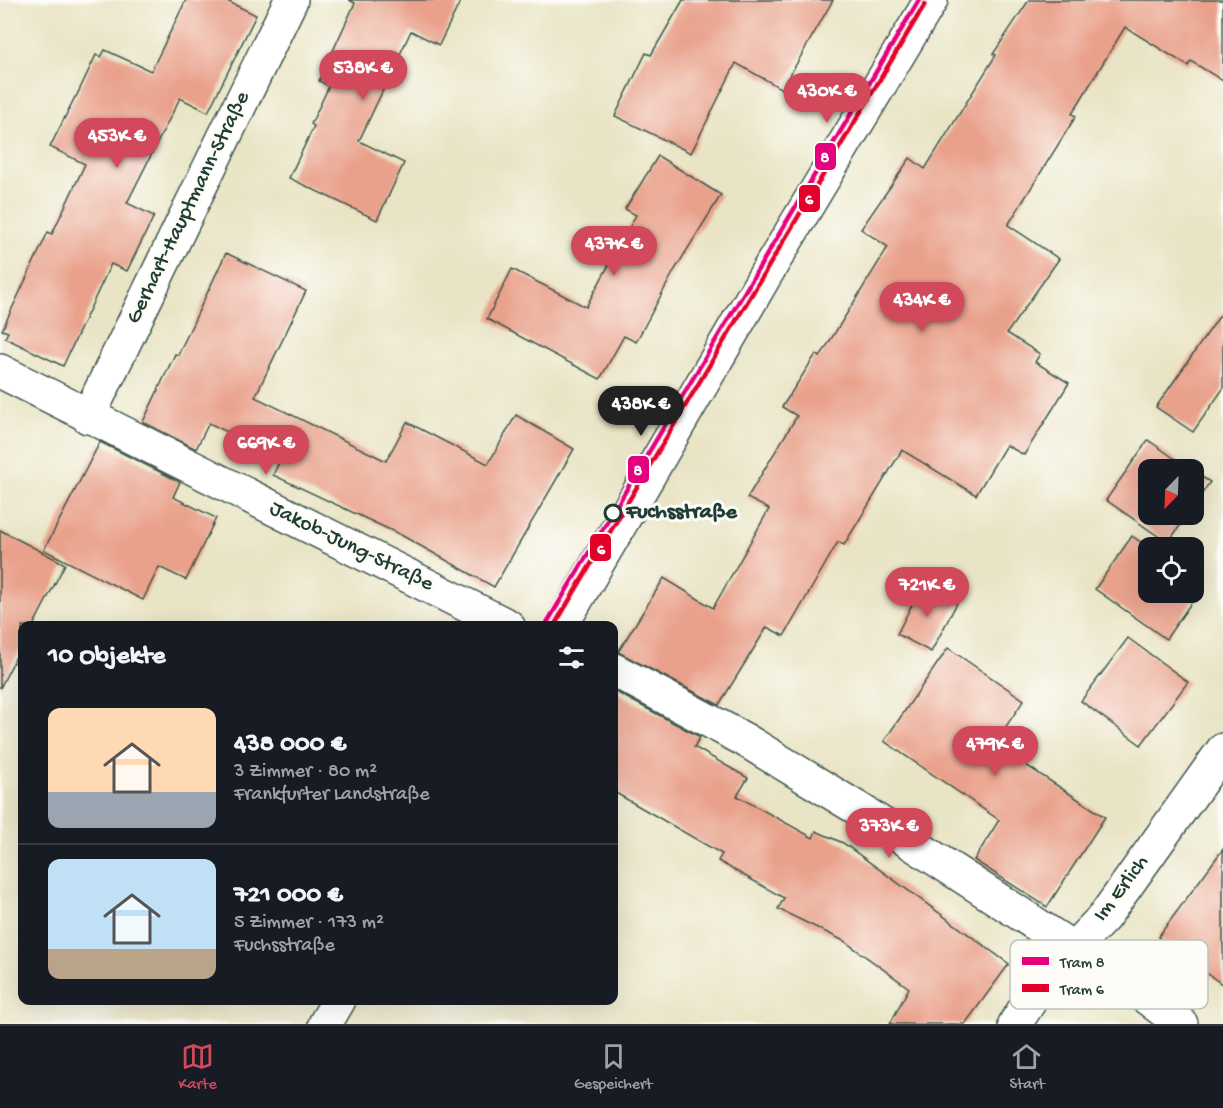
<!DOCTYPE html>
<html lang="de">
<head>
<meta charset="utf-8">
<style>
  :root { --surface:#171b24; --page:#242831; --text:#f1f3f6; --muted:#9ea1a6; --line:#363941; --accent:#d1495b }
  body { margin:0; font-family:"Gochi Hand",sans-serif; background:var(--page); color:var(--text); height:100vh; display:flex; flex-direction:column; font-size:22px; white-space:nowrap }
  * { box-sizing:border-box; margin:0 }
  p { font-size:20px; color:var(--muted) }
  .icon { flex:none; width:33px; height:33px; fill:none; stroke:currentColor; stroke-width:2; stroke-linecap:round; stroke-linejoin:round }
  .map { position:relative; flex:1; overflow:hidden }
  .details { position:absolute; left:18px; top:621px; width:600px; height:384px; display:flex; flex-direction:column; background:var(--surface); border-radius:12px; box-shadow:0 6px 24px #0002 }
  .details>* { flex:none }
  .needle { width:39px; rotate:203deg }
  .buttons { position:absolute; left:1138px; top:459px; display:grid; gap:12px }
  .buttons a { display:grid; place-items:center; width:66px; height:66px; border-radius:12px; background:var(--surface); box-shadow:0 6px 24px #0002; font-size:30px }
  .price { position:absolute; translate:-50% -51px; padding:0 14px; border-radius:21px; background:var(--accent); color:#fff; font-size:20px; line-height:39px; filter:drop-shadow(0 2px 3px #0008) }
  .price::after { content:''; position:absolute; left:50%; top:36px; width:18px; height:14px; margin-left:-9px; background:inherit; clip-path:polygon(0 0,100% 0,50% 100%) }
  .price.on { background:#222; color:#fff }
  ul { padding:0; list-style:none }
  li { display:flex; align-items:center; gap:18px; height:150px; padding:0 30px }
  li+li { border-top:2px solid var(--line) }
  li span { display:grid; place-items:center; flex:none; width:168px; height:120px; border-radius:12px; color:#555 }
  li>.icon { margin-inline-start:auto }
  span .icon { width:72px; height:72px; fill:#fffc; stroke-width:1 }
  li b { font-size:26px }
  h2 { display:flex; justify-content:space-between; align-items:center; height:72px; padding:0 30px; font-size:26px }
  .tab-bar { display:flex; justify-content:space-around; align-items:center; height:84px; border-top:2px solid var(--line); background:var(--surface); font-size:16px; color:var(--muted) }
  .tab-bar a { display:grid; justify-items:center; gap:3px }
  .tab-bar .on { color:var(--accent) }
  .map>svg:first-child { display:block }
  .building { fill:#e9a18b }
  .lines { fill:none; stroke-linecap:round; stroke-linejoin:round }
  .minor-casing { stroke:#3d564a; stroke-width:36 }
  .minor { stroke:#fff; stroke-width:33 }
  .tram-1-casing { stroke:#fdfcf7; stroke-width:9 }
  .tram-2-casing { stroke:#fdfcf7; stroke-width:9 }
  .tram-1 { stroke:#e5007d; stroke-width:4.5 }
  .tram-2 { stroke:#e4002b; stroke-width:4.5 }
  .stop-dot { fill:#fdfcf7; stroke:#1f3d34; stroke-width:3 }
  .labels { text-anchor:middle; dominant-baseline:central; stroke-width:6; stroke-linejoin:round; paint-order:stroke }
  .street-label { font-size:22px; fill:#1f3d34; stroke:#fdfcf7 }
  .stop-label { font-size:22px; font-weight:bold; fill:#1f3d34; stroke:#fdfcf7; text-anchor:start }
  .key { fill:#fdfcf7; stroke:#bac3bc; stroke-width:1.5 }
  .key-label { font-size:16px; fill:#1f3d34 }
  .line-badge { stroke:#fdfcf7; stroke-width:2 }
  .badge-label { font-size:16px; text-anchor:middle; font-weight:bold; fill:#fff }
</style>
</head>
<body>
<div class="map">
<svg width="1223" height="1024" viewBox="0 0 1223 1024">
  <rect width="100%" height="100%" fill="#fdfcf7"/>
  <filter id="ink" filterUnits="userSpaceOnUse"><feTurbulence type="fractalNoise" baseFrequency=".0167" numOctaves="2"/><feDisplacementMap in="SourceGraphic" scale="12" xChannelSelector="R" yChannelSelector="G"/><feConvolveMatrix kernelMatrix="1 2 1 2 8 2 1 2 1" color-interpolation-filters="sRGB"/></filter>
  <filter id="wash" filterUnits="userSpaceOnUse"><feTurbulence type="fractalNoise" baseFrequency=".008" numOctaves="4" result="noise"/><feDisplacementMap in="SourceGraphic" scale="24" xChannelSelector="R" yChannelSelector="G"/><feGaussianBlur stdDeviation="1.35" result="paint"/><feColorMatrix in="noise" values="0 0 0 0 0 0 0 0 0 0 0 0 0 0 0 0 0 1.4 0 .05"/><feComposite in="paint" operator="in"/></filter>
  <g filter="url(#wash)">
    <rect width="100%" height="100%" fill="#e9e4c5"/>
    <g id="blocks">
      <!-- building -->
      <g class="building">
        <polygon points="186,0 225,0 256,15 208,112 180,98 127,203 154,216 127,271 111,264 63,366 5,338 8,332 2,330 48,232 52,234 85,164 50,147 75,97 76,97 96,55 101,57 105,50 151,71"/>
        <polygon points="349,0 461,0 439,45 411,31 359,141 404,163 377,220 289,178 314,126 311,124 329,86 319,81 355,3"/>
        <polygon points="683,0 833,0 782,89 736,63 691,153 615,116 646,53 651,55"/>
        <polygon points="1029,0 1223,0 1223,81 1191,61 1188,66 1125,27 1072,114 1076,116 1008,225 1059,259 1007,333 1040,354 1035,362 1069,383 1024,455 1006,445 976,495 902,450 844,545 838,542 784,636 767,627 719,705 618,652 664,578 713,608 769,509 747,498 797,416 782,407 816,354 820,357 888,247 861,229 910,158 925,169 996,55 993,54"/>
        <polygon points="658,156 721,195 674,271 636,342 624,336 600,379 487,319 512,269 586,307 636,215 625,209"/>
        <polygon points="226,253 306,291 255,397 386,461 407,422 488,464 516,415 574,449 494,587 401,535 273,475 281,458 209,423 196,449 143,422 175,354 178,355"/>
        <polygon points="1223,311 1223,389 1193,432 1156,407"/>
        <polygon points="1148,440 1191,470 1149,470 1149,514 1188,514 1168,543 1106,500"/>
        <polygon points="100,442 180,482 173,497 216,518 186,580 159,567 143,600 44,550"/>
        <polygon points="1194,472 1210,482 1194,505"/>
        <polygon points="0,530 65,564 33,626 22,626 22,645 0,688"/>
        <polygon points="1132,536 1149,548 1149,592 1194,592 1194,580 1203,586 1166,639 1095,589"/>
        <polygon points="922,585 957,603 931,652 897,634"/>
        <polygon points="1128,638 1188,682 1141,745 1081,701"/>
        <polygon points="948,648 1024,700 994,744 1105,817 1047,907 974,860 999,820 884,741"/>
        <polygon points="614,691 700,737 694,747 748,778 737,796 813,838 816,831 843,843 1009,964 965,1024 890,1024 909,988 844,941 778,909 784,898 718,861 722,854 614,792"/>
        <polygon points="1223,849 1223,985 1158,937"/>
      </g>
    </g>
  </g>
  <g filter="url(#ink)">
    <use href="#blocks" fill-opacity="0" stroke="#3d564a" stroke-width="1.5"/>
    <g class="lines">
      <defs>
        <g id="minor">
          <polyline points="0,371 508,626"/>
          <polyline points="88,417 291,0"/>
          <polyline points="561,626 766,274 931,0"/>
          <polyline points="614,670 745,740 865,813 1134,988 1181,1024"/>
          <polyline points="325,1024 339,1000"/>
          <polyline points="1015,1024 1044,979 1104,917 1223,750"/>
        </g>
      </defs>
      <!-- minor casing -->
      <use href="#minor" class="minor-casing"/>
      <!-- minor -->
      <use href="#minor" class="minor"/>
      <defs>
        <polyline id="tram-1" points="545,626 919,0"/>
        <polyline id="tram-2" points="554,626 925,4"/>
      </defs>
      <!-- tram-1 casing -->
      <use href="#tram-1" class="tram-1-casing"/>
      <!-- tram-2 casing -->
      <use href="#tram-2" class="tram-2-casing"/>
      <!-- tram-1 -->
      <use href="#tram-1" class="tram-1"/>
      <!-- tram-2 -->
      <use href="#tram-2" class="tram-2"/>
    </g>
  </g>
  <!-- markers -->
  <circle class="stop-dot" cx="613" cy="513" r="8"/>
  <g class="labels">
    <!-- street labels -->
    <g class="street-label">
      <text transform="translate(189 208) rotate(-64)">Gerhart-Hauptmann-Straße</text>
      <text transform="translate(351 547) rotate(26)">Jakob-Jung-Straße</text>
      <text transform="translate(1122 889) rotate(-53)">Im Erlich</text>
    </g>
    <!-- stop labels -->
    <g class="stop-label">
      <text x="626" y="513">Fuchsstraße</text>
    </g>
  </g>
  <!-- legend -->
  <rect x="1010" y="940" width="198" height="69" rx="9" class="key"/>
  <rect x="1022" y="957" width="27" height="8" fill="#e5007d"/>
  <rect x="1022" y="984" width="27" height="8" fill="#e4002b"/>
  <g class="key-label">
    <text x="1060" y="967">Tram 8</text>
    <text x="1060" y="994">Tram 6</text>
  </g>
  <g class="line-badge">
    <rect x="814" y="142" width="23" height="29" rx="6" fill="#e5007d"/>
    <rect x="798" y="184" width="23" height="29" rx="6" fill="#e4002b"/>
    <rect x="627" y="455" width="23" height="29" rx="6" fill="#e5007d"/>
    <rect x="589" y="533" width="23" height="29" rx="6" fill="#e4002b"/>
  </g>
  <g class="badge-label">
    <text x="825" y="162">8</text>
    <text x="809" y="204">6</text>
    <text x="638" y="475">8</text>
    <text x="601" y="554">6</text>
  </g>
</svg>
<div class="buttons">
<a><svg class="needle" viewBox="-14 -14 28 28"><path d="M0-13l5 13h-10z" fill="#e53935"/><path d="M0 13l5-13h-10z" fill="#9ea1a6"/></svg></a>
<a><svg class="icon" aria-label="locate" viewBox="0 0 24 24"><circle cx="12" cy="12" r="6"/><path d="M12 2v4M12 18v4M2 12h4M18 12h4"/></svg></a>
</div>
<b class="price" style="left:363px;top:101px">538K €</b>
<b class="price" style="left:827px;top:124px">430K €</b>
<b class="price" style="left:117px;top:169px">453K €</b>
<b class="price" style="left:614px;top:277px">437K €</b>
<b class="price" style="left:922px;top:333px">434K €</b>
<b class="price on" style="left:641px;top:437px">438K €</b>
<b class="price" style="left:266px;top:476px">669K €</b>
<b class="price" style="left:927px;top:618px">721K €</b>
<b class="price" style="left:995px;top:777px">479K €</b>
<b class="price" style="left:889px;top:859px">373K €</b>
<section class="details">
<h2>10 Objekte<svg class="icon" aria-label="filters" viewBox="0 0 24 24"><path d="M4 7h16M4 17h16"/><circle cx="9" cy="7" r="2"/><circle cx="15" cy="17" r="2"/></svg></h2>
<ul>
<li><span style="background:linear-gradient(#ffd9b3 70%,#9aa5b1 0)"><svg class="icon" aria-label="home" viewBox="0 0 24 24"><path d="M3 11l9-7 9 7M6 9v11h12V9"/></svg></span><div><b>438 000 €</b><p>3 Zimmer · 80 m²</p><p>Frankfurter Landstraße</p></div></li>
<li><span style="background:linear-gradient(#bfe0f5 75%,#b9a48a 0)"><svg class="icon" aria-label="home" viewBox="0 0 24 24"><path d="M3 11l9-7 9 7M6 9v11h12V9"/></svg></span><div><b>721 000 €</b><p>5 Zimmer · 173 m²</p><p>Fuchsstraße</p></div></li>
</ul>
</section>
</div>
<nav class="tab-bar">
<a class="on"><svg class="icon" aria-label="map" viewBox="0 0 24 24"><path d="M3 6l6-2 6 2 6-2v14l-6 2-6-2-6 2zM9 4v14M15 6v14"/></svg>Karte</a>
<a><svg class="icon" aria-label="saved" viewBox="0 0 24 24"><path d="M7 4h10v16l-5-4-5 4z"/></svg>Gespeichert</a>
<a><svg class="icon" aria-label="home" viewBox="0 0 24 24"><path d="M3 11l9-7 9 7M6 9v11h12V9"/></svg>Start</a>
</nav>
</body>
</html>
